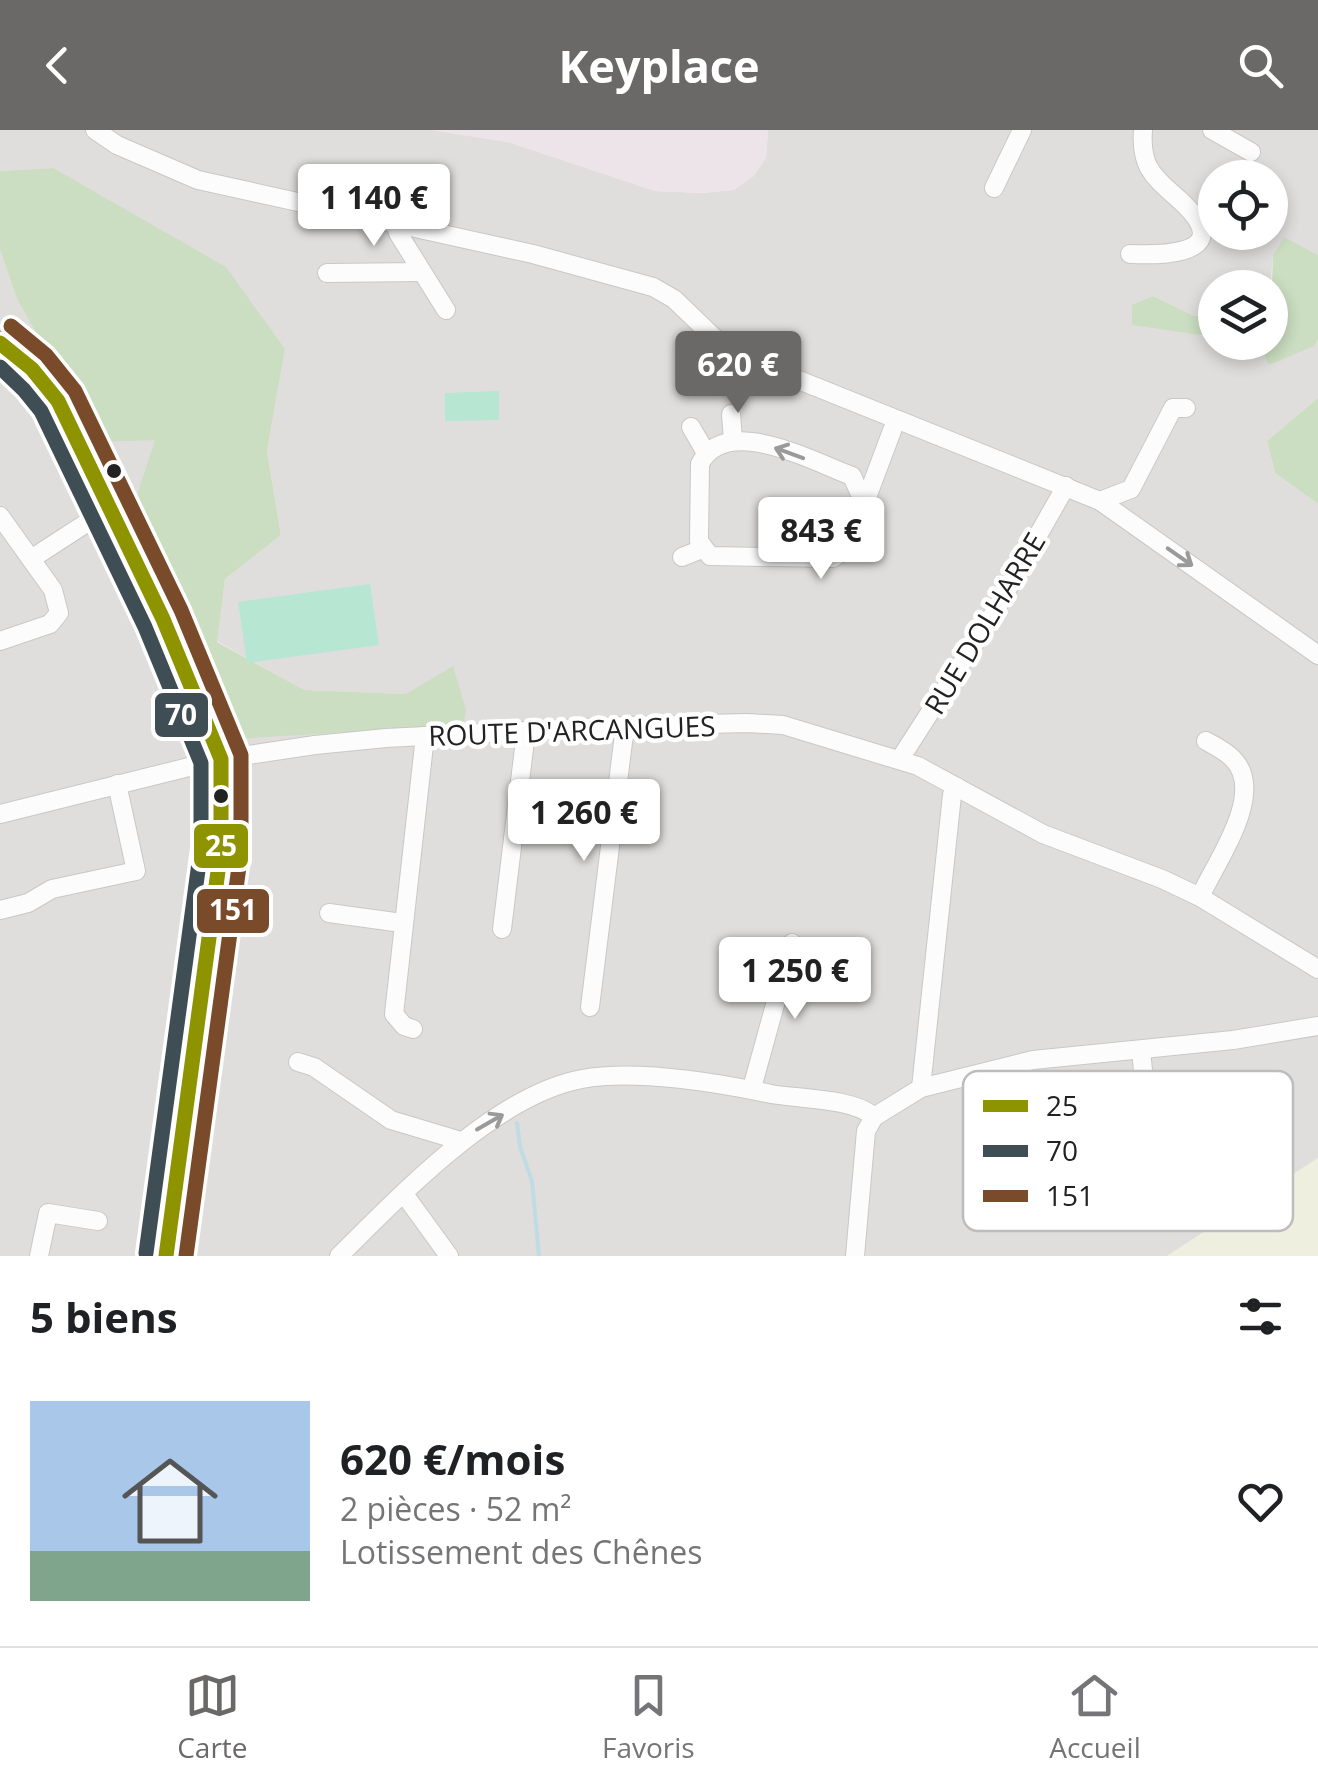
<!DOCTYPE html>
<html lang="fr">
<head>
<meta charset="utf-8">
<style>
  :root { --surface:#fff; --page:#f2f2f2; --text:#202124; --muted:#757577; --line:#e0e0e0; --accent:#6a6968 }
  body { margin:0; font-family:"Open Sans",sans-serif; background:var(--page); color:var(--text); height:100vh; display:flex; flex-direction:column; font-size:38px; white-space:nowrap }
  * { box-sizing:border-box; margin:0 }
  p { font-size:32px; color:var(--muted) }
  .icon { flex:none; width:55px; height:55px; fill:none; stroke:currentColor; stroke-width:2; stroke-linecap:round; stroke-linejoin:round }
  .map { position:relative; height:1126px; overflow:hidden }
  .panel { display:flex; flex-direction:column; background:var(--surface); flex:1 }
  .panel>* { flex:none }
  .controls { position:absolute; left:1198px; top:30px; display:grid; gap:20px }
  .controls a { display:grid; place-items:center; width:90px; height:90px; border-radius:50%; background:var(--surface); box-shadow:0 5px 15px #0003; font-size:50px }
  .price { position:absolute; translate:-50% -85px; padding:0 22px; border-radius:10px; background:#fff; color:#222; font-size:32px; line-height:65px; filter:drop-shadow(0 2px 5px #0008) }
  .price::after { content:''; position:absolute; left:50%; top:60px; width:30px; height:22px; margin-left:-15px; background:inherit; clip-path:polygon(0 0,100% 0,50% 100%) }
  .price.selected { background:var(--accent); color:#fff }
  ul { padding:0; list-style:none }
  li { display:flex; align-items:center; gap:30px; height:250px; padding:0 30px }
  li+li { border-top:2px solid var(--line) }
  li span { display:grid; place-items:center; flex:none; width:280px; height:200px; border-radius:0px; color:#555 }
  li>.icon { margin-inline-start:auto }
  span .icon { width:120px; height:120px; fill:#fffc; stroke-width:1 }
  li b { font-size:42px }
  h2 { display:flex; justify-content:space-between; align-items:center; height:120px; padding:0 30px; font-size:42px }
  header { display:flex; justify-content:space-between; align-items:center; height:130px; padding:0 30px; background:var(--accent); color:#fff; font-size:45px; font-weight:700 }
  .tabs { display:flex; justify-content:space-around; align-items:center; height:140px; border-top:2px solid var(--line); background:var(--surface); font-size:28px; color:var(--muted) }
  .tabs a { display:grid; justify-items:center; gap:5px }
  .tabs .selected { color:var(--accent) }
  .map>svg:first-child { display:block }
  .residential { fill:#dfdedc; fill-rule:evenodd }
  .industrial { fill:#ede4e9 }
  .farmland { fill:#efefdf }
  .forest { fill:#cbdec1 }
  .pitch { fill:#b7e6d2 }
  .lines { fill:none; stroke-linecap:round; stroke-linejoin:round }
  .stream { stroke:#bfdbe3; stroke-width:4 }
  .minor-casing { stroke:#c9c8c7; stroke-width:20 }
  .major-casing { stroke:#a79c86; stroke-width:25 }
  .minor { stroke:#fdfcfc; stroke-width:18 }
  .major { stroke:#f3ede7; stroke-width:22 }
  .bus-1-casing { stroke:#fff; stroke-width:22 }
  .bus-2-casing { stroke:#fff; stroke-width:22 }
  .bus-3-casing { stroke:#fff; stroke-width:22 }
  .bus-1 { stroke:#8e9300; stroke-width:15 }
  .bus-2 { stroke:#3f4e55; stroke-width:15 }
  .bus-3 { stroke:#7a4b2a; stroke-width:15 }
  .oneway { stroke:#9a9a9a }
  .bus-dot { fill:#222; stroke:#fff; stroke-width:4 }
  .labels { text-anchor:middle; dominant-baseline:central; stroke-width:9; stroke-linejoin:round; paint-order:stroke }
  .street-label { font-size:28px; fill:#222; stroke:#fff }
  .key { fill:#fff; stroke:#bdbdbd; stroke-width:2.5 }
  .key-label { font-size:28px; fill:#222 }
  .line-badge { stroke:#fff; stroke-width:4 }
  .badge-label { font-size:28px; text-anchor:middle; font-weight:bold; fill:#fff }
</style>
</head>
<body>
<header><svg class="icon" aria-label="back" viewBox="0 0 24 24"><path d="M15 5l-7 7 7 7"/></svg>Keyplace<svg class="icon" aria-label="search" viewBox="0 0 24 24"><circle cx="10" cy="10" r="6"/><path d="M15 15l6 6"/></svg></header>
<div class="map">
<svg width="1318" height="1126" viewBox="0 0 1318 1126">
  <rect width="100%" height="100%" fill="#f0eeeb"/>
  <!-- residential -->
  <path class="residential" d="M0 0H432L508 12 655 61 701 63 734 60 766 27 768 0H1318V125L1284 108 1273 125 1270 160 1215 158V185L1194 186 1153 166 1132 176 1204 207H1215V212L1258 213 1269 234 1313 216 1318 210V268L1267 311 1275 343 1318 374V1028L1167 1126H0V120L17 169 97 311 155 309 235 608 406 564 303 560 217 511 225 449 281 405 267 321 285 219 53 38 0 41ZM1215 48H1270V102H1215Z"/>
  <!-- industrial -->
  <polygon class="industrial" points="432,0 768,0 766,28 754,46 734,60 701,63 655,61 508,12"/>
  <!-- farmland -->
  <polygon class="farmland" points="1318,1028 1318,1126 1167,1126"/>
  <!-- forest -->
  <g class="forest">
    <polygon points="53,38 226,137 285,219 267,321 281,405 225,449 217,512 304,560 406,564 453,536 466,580 464,591 450,596 235,609 137,365 155,310 97,312 17,169 0,120 0,41"/>
    <polygon points="1284,107 1318,125 1318,210 1314,216 1269,235 1258,213 1270,212 1273,125"/>
    <polygon points="1153,166 1194,186 1215,185 1215,207 1132,195 1132,175"/>
    <polygon points="1318,268 1318,374 1275,343 1267,311"/>
  </g>
  <!-- pitch -->
  <g class="pitch">
    <polygon points="499,261 499,290 445,291 445,263"/>
    <polygon points="370,454 379,515 247,533 238,472"/>
  </g>
  <g class="lines">
    <!-- stream -->
    <polyline class="stream" points="517,993 520,1017 532,1051 539,1126"/>
    <defs>
      <g id="minor">
        <polyline points="95,0 117,15 198,50 533,124 653,157 674,169 729,222 1100,371 1318,525"/>
        <polyline points="1212,0 1251,22"/>
        <polyline points="994,58 1022,0"/>
        <polyline points="395,92 398,103 446,180"/>
        <path d="M1130 124C1153 125 1227 127 1193 84 1180 67 1160 57 1149 38 1143 27 1142 13 1143 0"/>
        <polyline points="327,143 422,142"/>
        <polyline points="731,284 733,310"/>
        <polyline points="691,297 706,323"/>
        <polyline points="1100,371 1131,359 1173,278 1186,278"/>
        <path d="M864 373 852 346C814 332 725 283 700 334L699 411 710 426 833 428 848 418 896 290"/>
        <polyline points="0,386 53,460 59,483 50,494 0,511"/>
        <polyline points="682,427 702,419"/>
        <polyline points="31,429 111,377"/>
        <polyline points="900,629 992,486 1066,356"/>
        <polyline points="0,684 221,629 315,615 386,608 625,596 747,593 783,595 918,636 1043,704 1162,749 1200,767 1318,839"/>
        <path d="M1200 767C1215 733 1267 663 1233 629 1226 621 1215 616 1206 611"/>
        <polyline points="0,780 28,773 52,759 136,741 117,654"/>
        <polyline points="329,783 402,793"/>
        <polyline points="502,799 526,602"/>
        <polyline points="590,877 625,596"/>
        <polyline points="413,899 404,896 394,884 425,606"/>
        <polyline points="1141,921 1149,998 1160,1018"/>
        <polyline points="298,932 314,937 391,990 461,1011"/>
        <polyline points="752,958 792,813"/>
        <polyline points="921,958 952,665 957,657"/>
        <polyline points="404,1064 449,1126"/>
        <polyline points="39,1126 48,1083 98,1091"/>
        <path d="M339 1126C401 1065 495 965 582 949 635 939 719 953 771 964 799 969 854 968 874 987L921 958 1033 930 1233 910 1318 896"/>
        <polyline points="855,1126 866,1001 874,987"/>
      </g>
      <path id="major" d="M0 213C25 229 42 247 58 271L163 489 221 629V719L166 1126"/>
    </defs>
    <!-- minor casing -->
    <use href="#minor" class="minor-casing"/>
    <!-- major casing -->
    <use href="#major" class="major-casing"/>
    <!-- minor -->
    <use href="#minor" class="minor"/>
    <!-- major -->
    <use href="#major" class="major"/>
    <defs>
      <polyline id="bus-1" points="0,213 32,239 58,271 163,489 221,629 221,719 166,1126"/>
      <polyline id="bus-2" points="0,237 24,260 41,281 145,497 201,633 201,718 146,1123"/>
      <polyline id="bus-3" points="11,196 46,225 75,261 181,480 241,625 241,722 186,1126"/>
    </defs>
    <!-- bus-1 casing -->
    <use href="#bus-1" class="bus-1-casing"/>
    <!-- bus-2 casing -->
    <use href="#bus-2" class="bus-2-casing"/>
    <!-- bus-3 casing -->
    <use href="#bus-3" class="bus-3-casing"/>
    <!-- bus-1 -->
    <use href="#bus-1" class="bus-1"/>
    <!-- bus-2 -->
    <use href="#bus-2" class="bus-2"/>
    <!-- bus-3 -->
    <use href="#bus-3" class="bus-3"/>
  </g>
  <!-- one-way arrows -->
  <defs><path id="oneway-shaft" d="M-6 0H5M1.5-3L5.5 0L1.5 3" fill="none" stroke-width="1.6" stroke-linecap="round" stroke-linejoin="round" transform="scale(2.5)"/></defs>
  <g class="oneway">
    <use href="#oneway-shaft" transform="translate(789 323) rotate(-160)"/>
    <use href="#oneway-shaft" transform="translate(1180 427) rotate(35)"/>
    <use href="#oneway-shaft" transform="translate(490 992) rotate(-30)"/>
  </g>
  <!-- markers -->
  <g class="bus-dot">
    <circle cx="114" cy="341" r="9"/>
    <circle cx="221" cy="666" r="9"/>
  </g>
  <g class="labels">
    <!-- street labels -->
    <g class="street-label">
      <text transform="translate(984 493) rotate(-59)">RUE DOLHARRE</text>
      <text transform="translate(572 600) rotate(-2)">ROUTE D'ARCANGUES</text>
    </g>
  </g>
  <!-- legend -->
  <rect x="963" y="941" width="330" height="160" rx="15" class="key"/>
  <rect x="983" y="970" width="45" height="12" fill="#8e9300"/>
  <rect x="983" y="1015" width="45" height="12" fill="#3f4e55"/>
  <rect x="983" y="1060" width="45" height="12" fill="#7a4b2a"/>
  <g class="key-label">
    <text x="1046" y="986">25</text>
    <text x="1046" y="1031">70</text>
    <text x="1046" y="1076">151</text>
  </g>
  <g class="line-badge">
    <rect x="153" y="561" width="57" height="48" rx="10" fill="#3f4e55"/>
    <rect x="192" y="692" width="58" height="48" rx="10" fill="#8e9300"/>
    <rect x="195" y="757" width="76" height="48" rx="10" fill="#7a4b2a"/>
  </g>
  <g class="badge-label">
    <text x="181" y="595">70</text>
    <text x="221" y="726">25</text>
    <text x="233" y="790">151</text>
  </g>
</svg>
<div class="controls">
<a><svg class="icon" aria-label="locate" viewBox="0 0 24 24"><circle cx="12" cy="12" r="6"/><path d="M12 2v4M12 18v4M2 12h4M18 12h4"/></svg></a>
<a><svg class="icon" aria-label="layers" viewBox="0 0 24 24"><path d="M12 4l9 5-9 5-9-5zM3 14l9 5 9-5"/></svg></a>
</div>
<b class="price" style="left:374px;top:119px">1 140 €</b>
<b class="price selected" style="left:738px;top:286px">620 €</b>
<b class="price" style="left:821px;top:452px">843 €</b>
<b class="price" style="left:584px;top:734px">1 260 €</b>
<b class="price" style="left:795px;top:892px">1 250 €</b>
</div>
<section class="panel">
<h2>5 biens<svg class="icon" aria-label="filters" viewBox="0 0 24 24"><path d="M4 7h16M4 17h16"/><circle cx="9" cy="7" r="2"/><circle cx="15" cy="17" r="2"/></svg></h2>
<ul>
<li><span style="background:linear-gradient(#a9c7e8 75%,#7fa58c 0)"><svg class="icon" aria-label="home" viewBox="0 0 24 24"><path d="M3 11l9-7 9 7M6 9v11h12V9"/></svg></span><div><b>620 €/mois</b><p>2 pièces · 52 m²</p><p>Lotissement des Chênes</p></div><svg class="icon" aria-label="heart" viewBox="0 0 24 24"><path d="M12 20l-8-8c-3-5 5-10 8-4 3-6 11-1 8 4z"/></svg></li>
</ul>
</section>
<nav class="tabs">
<a class="selected"><svg class="icon" aria-label="map" viewBox="0 0 24 24"><path d="M3 6l6-2 6 2 6-2v14l-6 2-6-2-6 2zM9 4v14M15 6v14"/></svg>Carte</a>
<a><svg class="icon" aria-label="saved" viewBox="0 0 24 24"><path d="M7 4h10v16l-5-4-5 4z"/></svg>Favoris</a>
<a><svg class="icon" aria-label="home" viewBox="0 0 24 24"><path d="M3 11l9-7 9 7M6 9v11h12V9"/></svg>Accueil</a>
</nav>
</body>
</html>
